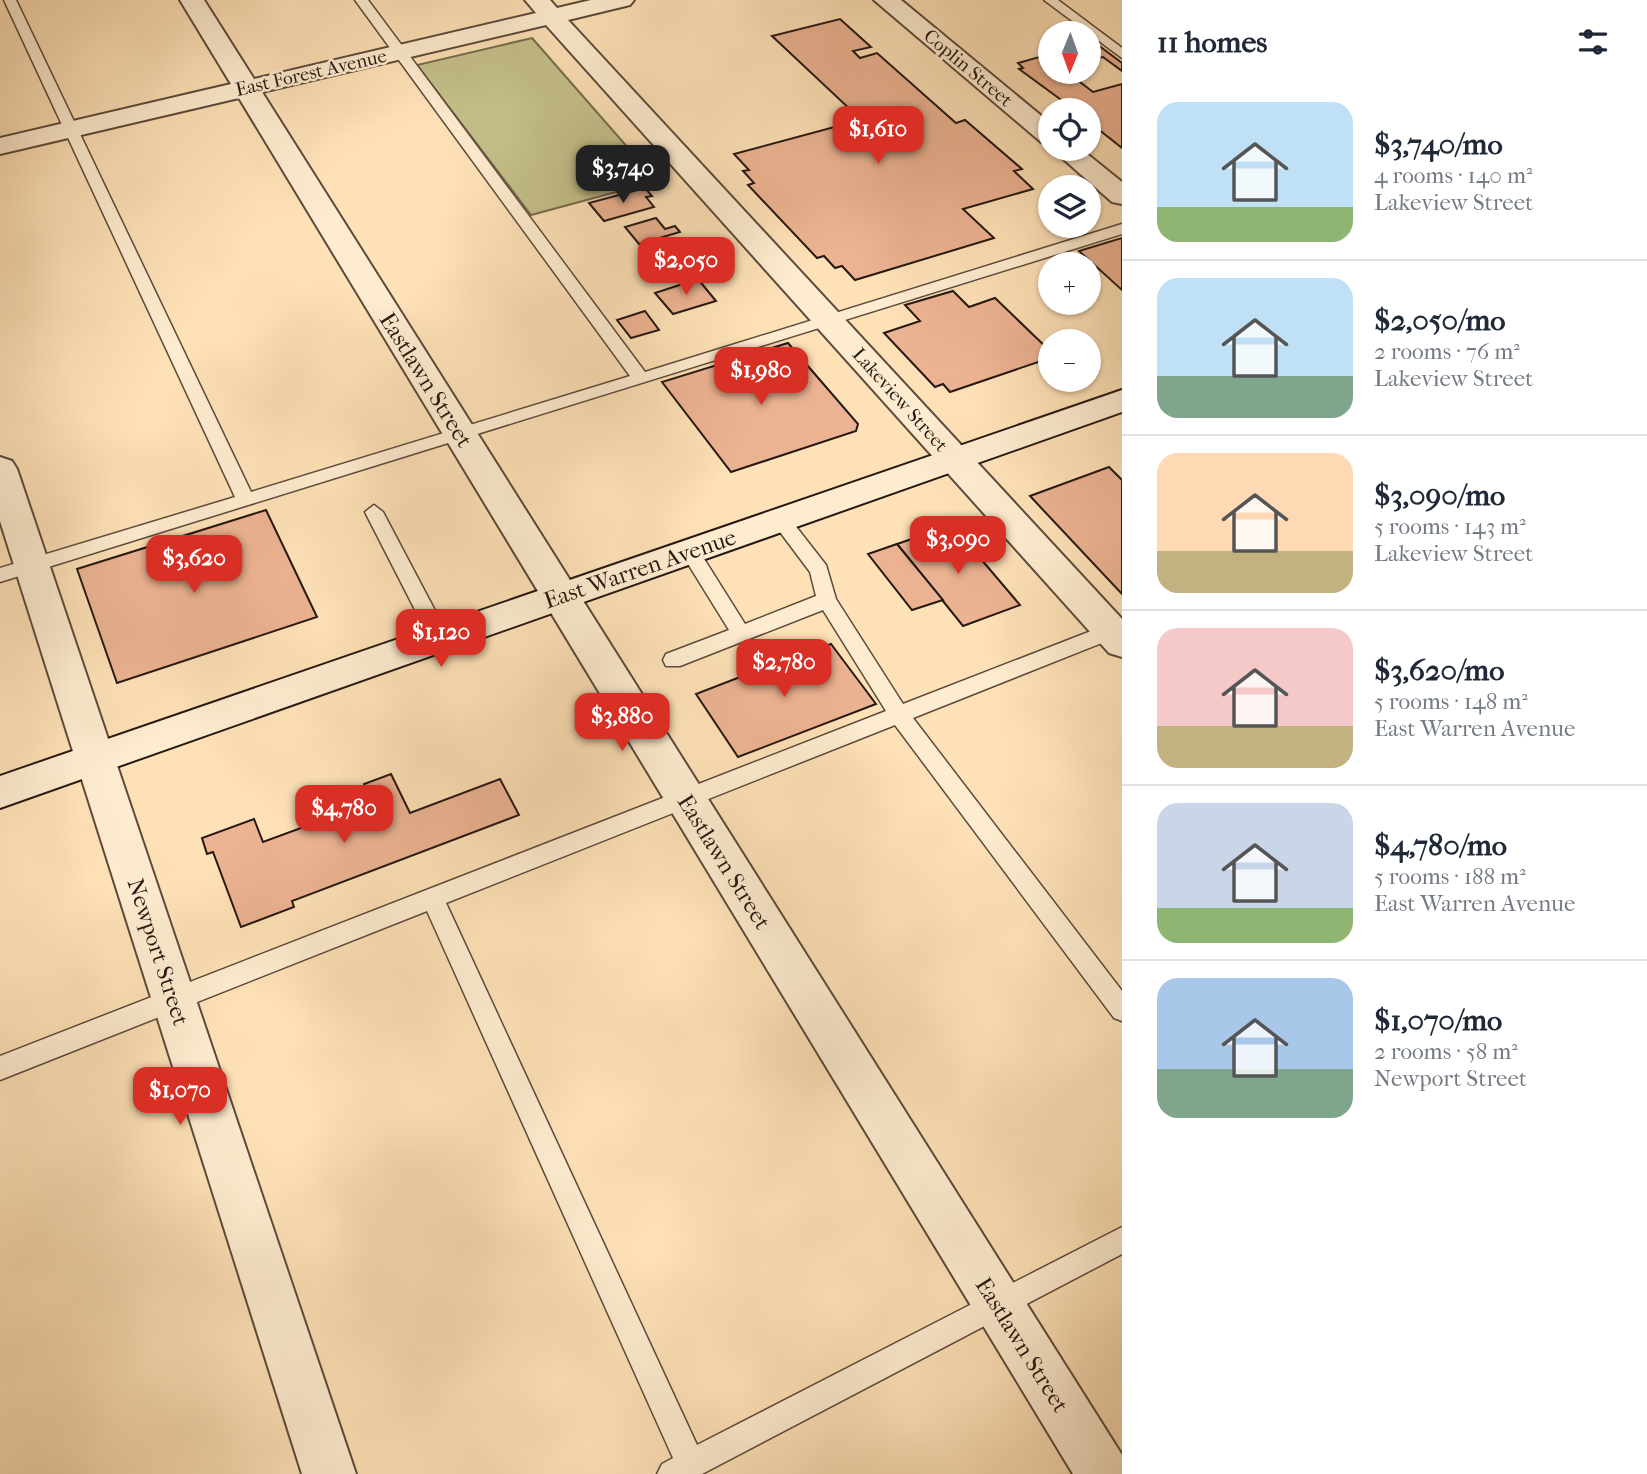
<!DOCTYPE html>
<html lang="en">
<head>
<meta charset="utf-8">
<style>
  :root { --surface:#fff; --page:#f2f2f3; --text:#1f2937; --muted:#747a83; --line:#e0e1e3; --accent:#d93025 }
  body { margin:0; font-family:"IM FELL French Canon",serif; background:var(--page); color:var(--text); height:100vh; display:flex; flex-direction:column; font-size:26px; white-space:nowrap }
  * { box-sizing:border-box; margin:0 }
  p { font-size:23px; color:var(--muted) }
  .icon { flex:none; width:38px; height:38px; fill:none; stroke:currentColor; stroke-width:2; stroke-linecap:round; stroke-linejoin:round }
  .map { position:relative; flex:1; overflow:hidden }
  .drawer { display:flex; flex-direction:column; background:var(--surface); width:525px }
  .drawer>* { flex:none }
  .needle { width:46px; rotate:181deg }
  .fabs { position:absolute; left:1038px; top:21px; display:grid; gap:14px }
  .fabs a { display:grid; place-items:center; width:63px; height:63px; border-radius:50%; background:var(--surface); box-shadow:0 2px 5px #0004; font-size:35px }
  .price { position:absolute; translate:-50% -60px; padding:0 16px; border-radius:14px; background:var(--accent); color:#fff; font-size:23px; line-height:46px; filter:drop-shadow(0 2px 4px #0008) }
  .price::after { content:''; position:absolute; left:50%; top:42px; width:21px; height:16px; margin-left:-10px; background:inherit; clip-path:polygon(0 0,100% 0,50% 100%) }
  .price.on { background:#222; color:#fff }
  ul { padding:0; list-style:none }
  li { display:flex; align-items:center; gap:21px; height:175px; padding:0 35px }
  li+li { border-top:2px solid var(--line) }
  li span { display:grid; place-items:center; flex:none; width:196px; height:140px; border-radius:21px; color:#555 }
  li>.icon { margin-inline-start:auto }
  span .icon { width:84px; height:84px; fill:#fffc; stroke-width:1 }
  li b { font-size:30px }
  h2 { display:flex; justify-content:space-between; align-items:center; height:84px; padding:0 35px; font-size:30px }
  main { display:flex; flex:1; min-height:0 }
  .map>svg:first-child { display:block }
  .green { fill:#c5c18b; stroke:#766c4e; stroke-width:2 }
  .building { fill:#ecb392; stroke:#261812; stroke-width:2 }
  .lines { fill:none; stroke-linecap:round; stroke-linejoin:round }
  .lane-casing { stroke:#5c4a3b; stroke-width:3 }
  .street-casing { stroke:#5c4a3b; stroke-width:4 }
  .secondary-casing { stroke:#261812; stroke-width:4 }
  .lane { fill:#feecd0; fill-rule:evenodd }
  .street { fill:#feecd0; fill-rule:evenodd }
  .secondary { fill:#feecd0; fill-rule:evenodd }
  .labels { text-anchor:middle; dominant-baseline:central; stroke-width:5; stroke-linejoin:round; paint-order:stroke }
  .far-street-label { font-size:19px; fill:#261812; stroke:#feecd0 }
  .street-label { font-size:23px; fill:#261812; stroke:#feecd0 }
</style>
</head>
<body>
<main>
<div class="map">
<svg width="1122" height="1474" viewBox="0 0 1122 1474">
  <rect width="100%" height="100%" fill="#fee1b7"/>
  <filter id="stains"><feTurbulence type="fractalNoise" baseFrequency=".00286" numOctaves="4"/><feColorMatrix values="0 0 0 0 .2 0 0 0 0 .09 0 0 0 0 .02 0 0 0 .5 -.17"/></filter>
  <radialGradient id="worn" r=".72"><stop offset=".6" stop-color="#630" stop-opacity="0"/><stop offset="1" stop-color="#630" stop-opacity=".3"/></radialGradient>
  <!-- green -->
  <polygon class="green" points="532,38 657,181 531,215 417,65"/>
  <!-- building -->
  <g class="building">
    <polygon points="840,19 871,47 853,51 860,58 877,53 956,123 965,120 1022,169 1014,171 1033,189 963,209 994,238 855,280 842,266 835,268 824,256 817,258 748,185 754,183 743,171 749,170 734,154 868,118 862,112 855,114 772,36"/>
    <polygon points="1094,42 1122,63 1122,71 1103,57 1088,60 1088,44"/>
    <polygon points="1050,54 1050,72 1067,72 1093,92 1122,84 1122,148 1088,121 1088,110 1075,110 1019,69 1023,68 1018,63"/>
    <polygon points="645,188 652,196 646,197 654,207 604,221 589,203"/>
    <polygon points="656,218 665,229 675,226 680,232 639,244 625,227"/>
    <polygon points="1122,238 1122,290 1079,251"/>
    <polygon points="680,248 695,267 656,278 641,260"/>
    <polygon points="698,279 716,301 673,314 655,293"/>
    <polygon points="953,291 969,307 995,298 1050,351 1050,358 950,392 943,384 935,387 884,333 920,321 905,305"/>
    <polygon points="645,311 659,330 631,338 617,320"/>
    <polygon points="788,343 858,424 856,431 731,472 662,382"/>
    <polygon points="1109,467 1122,480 1122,594 1030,496"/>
    <polygon points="266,510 317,617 117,683 77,569"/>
    <polygon points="944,528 958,532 1020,605 963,626 897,544"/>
    <polygon points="897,544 943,600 912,610 868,554"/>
    <polygon points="831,644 876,704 738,757 696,694 748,674 744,669 775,657 780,663"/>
    <polygon points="391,774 410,813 500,779 519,815 292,901 294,907 241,927 213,852 207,854 202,838 254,819 263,842 372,802 364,784"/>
  </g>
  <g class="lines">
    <defs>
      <g id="lane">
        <polygon points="4,0 16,0 251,492 630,376 355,0 368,0 645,372 1122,224 1122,234 0,582 0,568 235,497"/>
        <polygon points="1044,0 1058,0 1122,48 1122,58"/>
        <polygon points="374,505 383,512 450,639 447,644 433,644 430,639 365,512"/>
        <polygon points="780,513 787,515 826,565 836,599 903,704 1122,619 1122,635 913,718 1122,991 1122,1021 1114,1018 895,725 446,903 697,1445 1122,1227 1122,1254 702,1474 657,1474 662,1464 673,1458 427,911 0,1080 0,1056 886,711 823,610 680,666 666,666 663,660 666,654 729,630 680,551 682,546 696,546 745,624 816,596 810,572 771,520"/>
      </g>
      <g id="street">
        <polygon points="180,0 204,0 254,79 536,13 525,0 550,0 557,8 591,0 634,0 630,5 568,20 1122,619 1122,657 1109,653 546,25 262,92 1122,1455 1122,1474 1073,1474 239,98 0,154 0,138 231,84"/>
        <polygon points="874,0 901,0 1050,123 1050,144 1041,142"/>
        <polygon points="1052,149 1081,149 1122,182 1122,204 1112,202"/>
        <polygon points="0,457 12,461 17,469 356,1474 302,1474 0,521"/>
      </g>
      <polygon id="secondary" points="1122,390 1122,412 0,808 0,776"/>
    </defs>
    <!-- lane casing -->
    <use href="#lane" class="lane-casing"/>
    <!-- street casing -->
    <use href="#street" class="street-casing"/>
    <!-- secondary casing -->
    <use href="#secondary" class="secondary-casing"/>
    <!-- lane -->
    <use href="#lane" class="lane"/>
    <!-- street -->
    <use href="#street" class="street"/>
    <!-- secondary -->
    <use href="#secondary" class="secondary"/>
  </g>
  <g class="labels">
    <!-- far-street labels -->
    <g class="far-street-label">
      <text transform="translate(968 68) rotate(40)">Coplin Street</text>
      <text transform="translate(311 73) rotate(-13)">East Forest Avenue</text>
      <text transform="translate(900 400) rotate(48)">Lakeview Street</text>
    </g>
    <!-- street labels -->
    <g class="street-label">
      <text transform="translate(426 380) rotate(58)">Eastlawn Street</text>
      <text transform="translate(640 569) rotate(-19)">East Warren Avenue</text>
      <text transform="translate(724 862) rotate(58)">Eastlawn Street</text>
      <text transform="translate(158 952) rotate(72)">Newport Street</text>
      <text transform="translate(1022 1345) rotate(58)">Eastlawn Street</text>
    </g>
  </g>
  <rect width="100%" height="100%" filter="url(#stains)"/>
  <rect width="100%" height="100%" fill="url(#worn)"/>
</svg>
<div class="fabs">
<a><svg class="needle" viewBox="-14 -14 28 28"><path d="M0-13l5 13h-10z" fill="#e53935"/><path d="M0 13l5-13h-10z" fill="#747a83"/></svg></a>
<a><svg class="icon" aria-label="locate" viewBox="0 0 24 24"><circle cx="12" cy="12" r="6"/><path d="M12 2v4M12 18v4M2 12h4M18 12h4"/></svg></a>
<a><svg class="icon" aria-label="layers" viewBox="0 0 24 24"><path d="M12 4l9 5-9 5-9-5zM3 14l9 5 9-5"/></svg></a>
<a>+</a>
<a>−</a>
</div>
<b class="price" style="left:878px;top:166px">$1,610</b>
<b class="price on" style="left:623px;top:205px">$3,740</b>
<b class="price" style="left:686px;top:297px">$2,050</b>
<b class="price" style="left:761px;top:407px">$1,980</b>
<b class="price" style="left:958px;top:576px">$3,090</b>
<b class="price" style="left:194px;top:595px">$3,620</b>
<b class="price" style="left:441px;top:669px">$1,120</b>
<b class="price" style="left:784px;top:699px">$2,780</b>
<b class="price" style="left:622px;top:753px">$3,880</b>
<b class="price" style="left:344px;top:845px">$4,780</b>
<b class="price" style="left:180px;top:1127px">$1,070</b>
</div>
<section class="drawer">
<h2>11 homes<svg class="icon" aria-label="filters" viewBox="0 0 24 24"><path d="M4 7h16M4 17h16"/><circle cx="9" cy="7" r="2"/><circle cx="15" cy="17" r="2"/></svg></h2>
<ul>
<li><span style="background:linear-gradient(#bfe0f5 75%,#8fb573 0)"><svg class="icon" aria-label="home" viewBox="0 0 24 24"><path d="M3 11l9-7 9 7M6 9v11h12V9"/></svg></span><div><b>$3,740/mo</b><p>4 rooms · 140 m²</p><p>Lakeview Street</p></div></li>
<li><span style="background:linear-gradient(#bfe0f5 70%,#7fa58c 0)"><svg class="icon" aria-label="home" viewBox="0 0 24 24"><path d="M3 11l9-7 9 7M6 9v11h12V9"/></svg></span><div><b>$2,050/mo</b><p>2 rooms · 76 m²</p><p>Lakeview Street</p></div></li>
<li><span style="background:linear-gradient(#ffd9b3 70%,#c2b280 0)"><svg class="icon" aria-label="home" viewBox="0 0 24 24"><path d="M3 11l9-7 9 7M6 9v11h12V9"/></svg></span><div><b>$3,090/mo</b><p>5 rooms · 143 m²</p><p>Lakeview Street</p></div></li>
<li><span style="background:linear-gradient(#f6c9c9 70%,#c2b280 0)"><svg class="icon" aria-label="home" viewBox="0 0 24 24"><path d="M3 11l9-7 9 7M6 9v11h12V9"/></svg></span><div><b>$3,620/mo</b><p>5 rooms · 148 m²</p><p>East Warren Avenue</p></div></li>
<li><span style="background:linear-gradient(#c9d6e8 75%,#8fb573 0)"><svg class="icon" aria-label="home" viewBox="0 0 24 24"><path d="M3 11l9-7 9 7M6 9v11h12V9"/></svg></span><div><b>$4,780/mo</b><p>5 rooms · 188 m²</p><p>East Warren Avenue</p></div></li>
<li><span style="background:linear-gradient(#a9c7e8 65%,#7fa58c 0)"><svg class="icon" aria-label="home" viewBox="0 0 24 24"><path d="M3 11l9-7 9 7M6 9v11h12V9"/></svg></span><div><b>$1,070/mo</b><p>2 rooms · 58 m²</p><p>Newport Street</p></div></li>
</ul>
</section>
</main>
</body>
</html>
